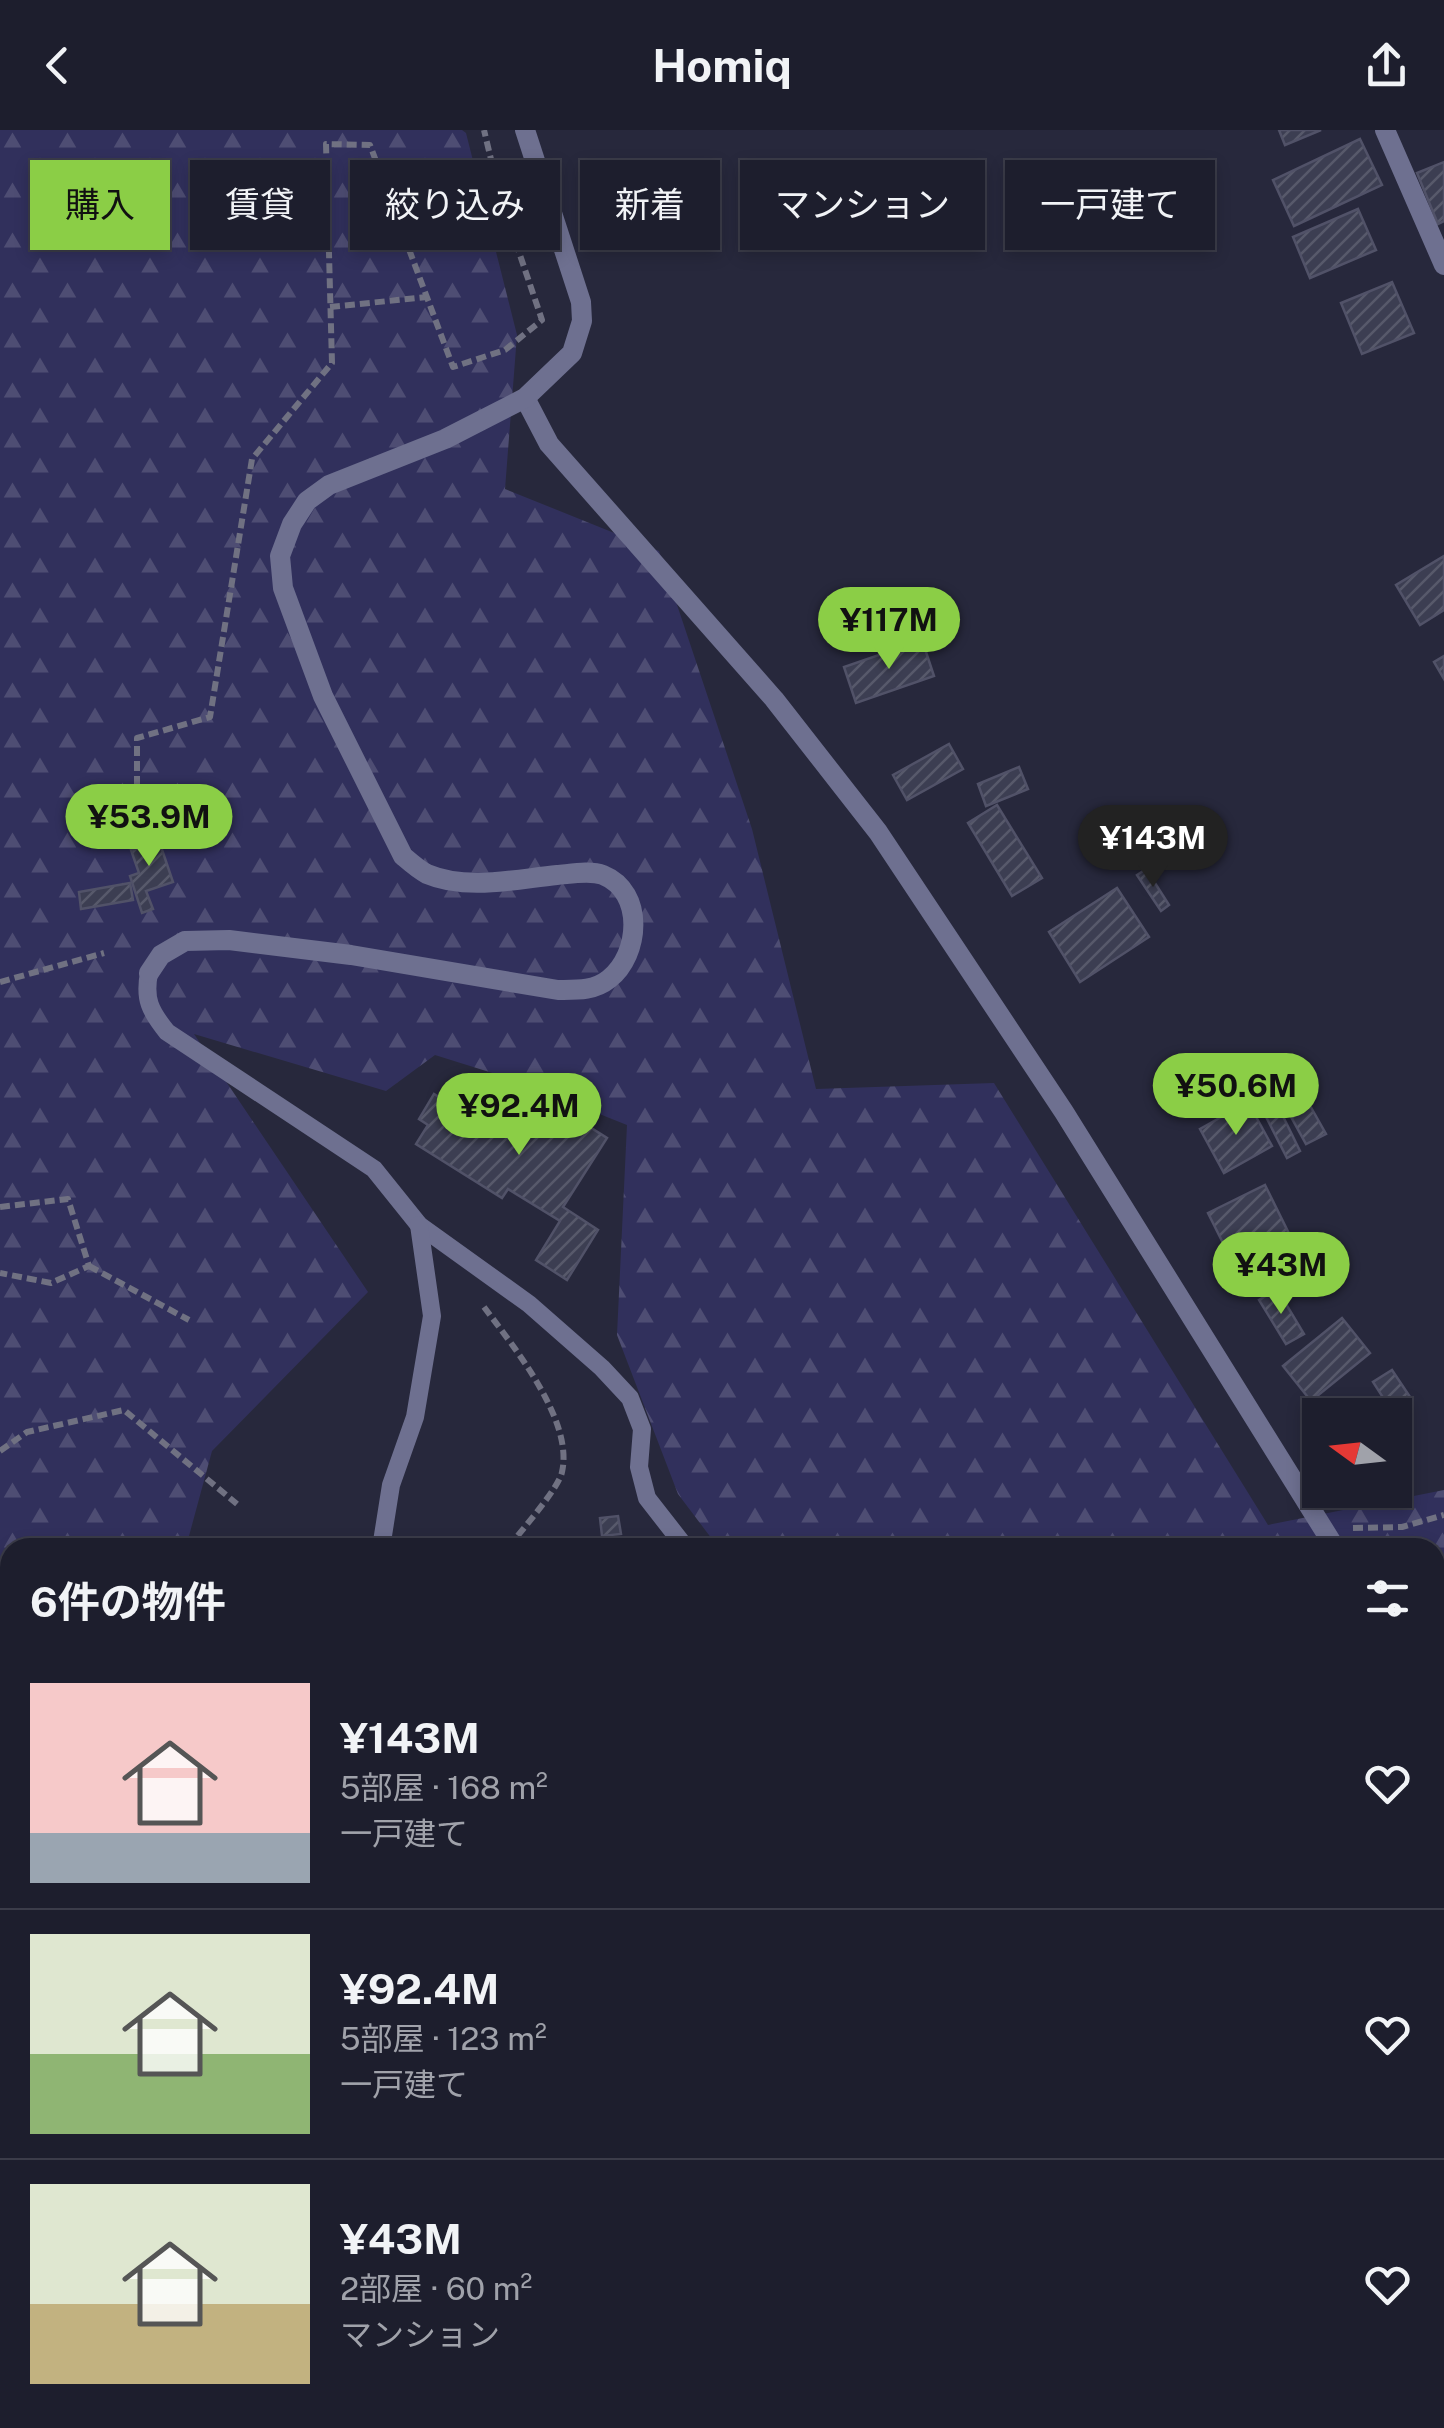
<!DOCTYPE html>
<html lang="ja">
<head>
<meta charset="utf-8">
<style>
  :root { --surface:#1d1e2d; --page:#2a2b39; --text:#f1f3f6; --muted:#a0a2aa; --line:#3b3c49; --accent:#8bce46 }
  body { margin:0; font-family:"Public Sans","Noto Sans JP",sans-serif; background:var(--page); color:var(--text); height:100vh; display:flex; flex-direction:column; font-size:38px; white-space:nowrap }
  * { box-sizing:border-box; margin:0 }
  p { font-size:32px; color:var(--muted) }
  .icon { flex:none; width:55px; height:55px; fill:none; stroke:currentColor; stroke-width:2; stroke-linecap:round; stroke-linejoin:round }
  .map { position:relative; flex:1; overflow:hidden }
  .panel { position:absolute; left:0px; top:1408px; width:1445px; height:892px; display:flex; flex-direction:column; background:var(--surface); border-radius:30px 30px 0 0; box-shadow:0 5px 15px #0003,0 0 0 2px var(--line) }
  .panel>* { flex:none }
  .top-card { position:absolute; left:30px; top:30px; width:1385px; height:90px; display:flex; gap:20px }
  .needle { width:65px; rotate:285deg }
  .tools { position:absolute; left:1302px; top:1268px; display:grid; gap:20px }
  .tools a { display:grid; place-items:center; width:110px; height:110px; border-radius:0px; background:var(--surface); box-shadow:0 5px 15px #0003,0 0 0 2px var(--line); font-size:50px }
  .price { position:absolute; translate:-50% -85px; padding:0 22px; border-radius:35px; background:var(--accent); color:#111; font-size:32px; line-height:65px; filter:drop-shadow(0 2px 5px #0008) }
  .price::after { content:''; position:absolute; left:50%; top:60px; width:30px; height:22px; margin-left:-15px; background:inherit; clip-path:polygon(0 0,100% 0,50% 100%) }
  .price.current { background:#222; color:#fff }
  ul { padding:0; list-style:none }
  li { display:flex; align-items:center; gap:30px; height:250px; padding:0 30px }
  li+li { border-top:2px solid var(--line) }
  li span { display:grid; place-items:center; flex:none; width:280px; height:200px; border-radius:0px; color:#555 }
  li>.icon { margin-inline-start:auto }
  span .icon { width:120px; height:120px; fill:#fffc; stroke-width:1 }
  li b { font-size:42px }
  h2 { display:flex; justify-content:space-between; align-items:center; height:120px; padding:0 30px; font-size:42px }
  .pill { padding:0 35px; border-radius:0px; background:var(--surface); box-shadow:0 5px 15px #0003,0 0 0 2px var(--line); font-size:35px; line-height:90px }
  .pill.current { background:var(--accent); color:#111 }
  header { display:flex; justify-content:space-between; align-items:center; height:130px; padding:0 30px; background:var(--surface); font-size:45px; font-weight:700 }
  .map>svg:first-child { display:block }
  .forest { fill:url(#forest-firs) }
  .building { fill:url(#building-hatch); stroke:#515268; stroke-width:2.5 }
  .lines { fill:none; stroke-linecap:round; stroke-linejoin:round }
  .path { stroke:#707182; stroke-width:6; stroke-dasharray:10 5; stroke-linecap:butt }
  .service { stroke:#6e7090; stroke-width:18 }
  .minor { stroke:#6e7090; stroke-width:20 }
  .rail { stroke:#9e9fae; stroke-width:8; stroke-dasharray:15 8; stroke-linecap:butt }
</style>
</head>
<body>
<header><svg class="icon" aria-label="back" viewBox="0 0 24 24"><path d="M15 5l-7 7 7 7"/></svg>Homiq<svg class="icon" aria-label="share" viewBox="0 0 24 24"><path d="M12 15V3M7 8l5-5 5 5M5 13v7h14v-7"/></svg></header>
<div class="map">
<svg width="1444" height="2298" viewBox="0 0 1444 2298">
  <defs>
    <pattern id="forest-firs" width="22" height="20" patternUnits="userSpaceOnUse" patternTransform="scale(2.5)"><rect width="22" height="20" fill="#31305c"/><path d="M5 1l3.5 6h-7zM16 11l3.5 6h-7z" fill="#4e4d73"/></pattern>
    <pattern id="building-hatch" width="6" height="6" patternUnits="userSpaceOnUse" patternTransform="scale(2.5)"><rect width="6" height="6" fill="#3c3e52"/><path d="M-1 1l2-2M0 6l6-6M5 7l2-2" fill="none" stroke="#57596b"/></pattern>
  </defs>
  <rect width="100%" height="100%" fill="#27283c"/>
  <!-- forest -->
  <g class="forest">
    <polygon points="0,0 462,0 466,3 517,205 505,359 659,421 752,699 816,959 994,953 1268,1395 1444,1360 1444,2298 1160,2298 1154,2290 1435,2290 1435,1418 718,1417 678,1364 617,1205 627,995 512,949 435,925 386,961 194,904 368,1162 212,1321 186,1417 10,1418 10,2205 0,2200"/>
    <polygon points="189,2290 588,2290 585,2298 206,2298"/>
  </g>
  <!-- building -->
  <g class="building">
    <polygon points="1279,0 1321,0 1285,15"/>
    <polygon points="1360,9 1382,55 1294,96 1273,50"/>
    <polygon points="1444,32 1444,91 1438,94 1417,43"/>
    <polygon points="1358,79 1376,120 1310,148 1293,107"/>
    <polygon points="1392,152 1414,203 1362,224 1341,173"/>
    <polygon points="1444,426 1444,480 1420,495 1396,455"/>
    <polygon points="922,510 934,546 856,573 844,537"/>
    <polygon points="1444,526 1444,549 1434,532"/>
    <polygon points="949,614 963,639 907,670 893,645"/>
    <polygon points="1019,637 1028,659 986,676 978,654"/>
    <polygon points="997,675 1042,748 1012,766 968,693"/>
    <polygon points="155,699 173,752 146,761 153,779 142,783 130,746 139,743 131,720 142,716 138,705"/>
    <polygon points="1146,739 1169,775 1161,781 1137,745"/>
    <polygon points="130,753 133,770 81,779 79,762"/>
    <polygon points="1117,758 1149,807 1080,852 1049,802"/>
    <polygon points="453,955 490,978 502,958 527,974 534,962 607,1008 563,1077 598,1100 567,1150 536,1130 560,1091 508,1059 502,1068 416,1014 428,995 419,989 434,964 444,970"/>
    <polygon points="1304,965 1326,1004 1306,1014 1285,976"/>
    <polygon points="1275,970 1300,1021 1287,1028 1261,977"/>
    <polygon points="1248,972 1272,1016 1224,1043 1200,999"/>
    <polygon points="1265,1055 1305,1136 1249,1165 1208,1083"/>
    <polygon points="1277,1159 1304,1204 1286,1214 1259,1170"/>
    <polygon points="1342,1188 1370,1223 1311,1271 1283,1236"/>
    <polygon points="1392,1240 1410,1267 1391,1280 1373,1252"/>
    <polygon points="1395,1315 1412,1339 1395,1350"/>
    <polygon points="618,1386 621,1404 602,1406 600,1388"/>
  </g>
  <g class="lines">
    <!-- path -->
    <g class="path">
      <polyline points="330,177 427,167"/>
      <polyline points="71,690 137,679 137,608 210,587 252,329 332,233 326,14 370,15 453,237 505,220 542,190 499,63 484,0"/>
      <polyline points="0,852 104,823"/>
      <polyline points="0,1077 68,1069 89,1136 51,1153 0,1143"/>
      <polyline points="89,1136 189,1190"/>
      <path d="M484 1177C513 1216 574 1290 562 1342 559 1358 520 1402 508 1418"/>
      <polyline points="0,1321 27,1302 124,1280 237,1374"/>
      <polyline points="1353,1398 1402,1397 1444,1385"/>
      <polyline points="0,1506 10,1514"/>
      <polyline points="968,2290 971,2298"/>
    </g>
    <!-- service -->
    <g class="service">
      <path d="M149 843C144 869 150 881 167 902L374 1039 419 1095 529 1174 602 1238 630 1268 642 1299 639 1337 647 1368 686 1418"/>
      <polyline points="381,1418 391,1355 415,1287 432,1186 419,1095"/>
      <polyline points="10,1549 1,1568 10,1652"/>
      <polyline points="695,2290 701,2298"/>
    </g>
    <!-- minor -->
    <g class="minor">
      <polyline points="1385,0 1444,135"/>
      <polyline points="525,268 549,314 774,569 878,702 1064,982 1334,1416"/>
      <path d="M149 843 161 825 185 811 229 810 351 825 558 860C577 860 594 861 609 849 640 825 645 762 603 745 590 740 570 744 557 745 516 749 467 761 427 744 419 740 410 732 403 726L323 566 283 458 280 426 292 394 307 371 329 355 445 309 525 268 572 223 582 191 581 172 525 0"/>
    </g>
    <!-- rail -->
    <polyline class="rail" points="884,2290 889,2298"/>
  </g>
</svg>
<div class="tools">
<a><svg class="needle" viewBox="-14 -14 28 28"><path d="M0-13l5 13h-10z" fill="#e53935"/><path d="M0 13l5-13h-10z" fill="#a0a2aa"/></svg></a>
</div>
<b class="price" style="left:889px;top:542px">¥117M</b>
<b class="price" style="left:149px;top:739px">¥53.9M</b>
<b class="price current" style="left:1153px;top:760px">¥143M</b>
<b class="price" style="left:1236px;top:1008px">¥50.6M</b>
<b class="price" style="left:519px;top:1028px">¥92.4M</b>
<b class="price" style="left:1281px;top:1187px">¥43M</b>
<div class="top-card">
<a class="pill current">購入</a>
<a class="pill">賃貸</a>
<a class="pill">絞り込み</a>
<a class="pill">新着</a>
<a class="pill">マンション</a>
<a class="pill">一戸建て</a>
</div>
<section class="panel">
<h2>6件の物件<svg class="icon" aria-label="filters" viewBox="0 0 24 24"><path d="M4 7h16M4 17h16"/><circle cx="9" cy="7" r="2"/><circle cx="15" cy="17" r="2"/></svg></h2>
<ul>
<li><span style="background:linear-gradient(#f6c9c9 75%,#9aa5b1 0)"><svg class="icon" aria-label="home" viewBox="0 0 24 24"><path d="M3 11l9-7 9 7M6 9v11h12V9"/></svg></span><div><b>¥143M</b><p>5部屋 · 168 m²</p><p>一戸建て</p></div><svg class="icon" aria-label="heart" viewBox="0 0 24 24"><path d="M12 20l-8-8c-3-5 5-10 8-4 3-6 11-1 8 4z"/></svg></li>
<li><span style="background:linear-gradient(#dfe7d0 60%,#8fb573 0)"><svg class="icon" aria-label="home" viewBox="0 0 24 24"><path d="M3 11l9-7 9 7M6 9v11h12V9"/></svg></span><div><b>¥92.4M</b><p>5部屋 · 123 m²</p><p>一戸建て</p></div><svg class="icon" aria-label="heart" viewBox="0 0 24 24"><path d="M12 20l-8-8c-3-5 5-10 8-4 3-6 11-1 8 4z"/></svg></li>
<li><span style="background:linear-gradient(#dfe7d0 60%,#c2b280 0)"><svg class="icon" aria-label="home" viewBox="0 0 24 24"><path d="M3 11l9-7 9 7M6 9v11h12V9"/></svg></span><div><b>¥43M</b><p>2部屋 · 60 m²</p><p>マンション</p></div><svg class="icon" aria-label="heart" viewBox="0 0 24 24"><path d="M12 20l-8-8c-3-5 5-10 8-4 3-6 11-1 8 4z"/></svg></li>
</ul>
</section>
</div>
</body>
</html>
